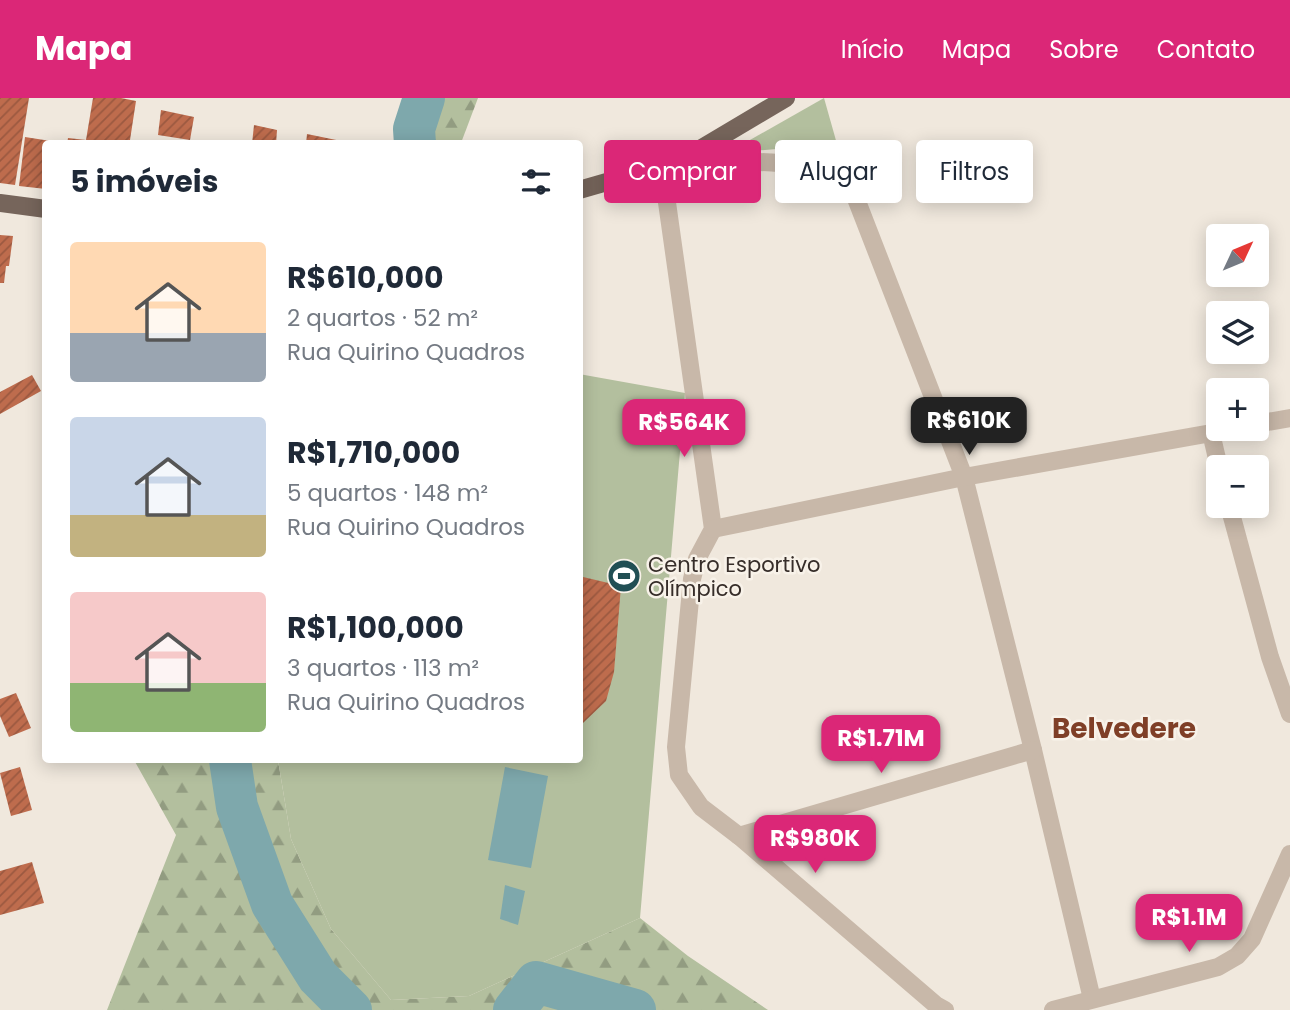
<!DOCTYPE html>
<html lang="pt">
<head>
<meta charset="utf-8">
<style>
  :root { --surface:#fff; --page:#f6f6f7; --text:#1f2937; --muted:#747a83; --accent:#db2777 }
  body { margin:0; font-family:Poppins,sans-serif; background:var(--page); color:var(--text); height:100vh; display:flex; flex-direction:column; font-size:26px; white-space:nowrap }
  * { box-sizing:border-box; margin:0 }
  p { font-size:23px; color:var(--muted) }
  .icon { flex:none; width:38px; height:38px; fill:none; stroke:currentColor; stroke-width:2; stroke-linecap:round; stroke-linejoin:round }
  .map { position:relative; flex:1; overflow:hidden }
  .panel { position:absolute; left:42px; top:42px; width:541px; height:623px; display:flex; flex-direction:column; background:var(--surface); border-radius:7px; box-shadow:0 4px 18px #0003 }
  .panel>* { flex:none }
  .banner { position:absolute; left:604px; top:42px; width:581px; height:63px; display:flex; gap:14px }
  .needle { width:46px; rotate:46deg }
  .fabs { position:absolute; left:1206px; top:126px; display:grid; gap:14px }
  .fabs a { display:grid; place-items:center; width:63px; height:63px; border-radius:7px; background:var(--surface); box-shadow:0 4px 18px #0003; font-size:35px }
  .price { position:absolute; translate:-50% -60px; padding:0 16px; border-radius:14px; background:var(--accent); color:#fff; font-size:23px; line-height:46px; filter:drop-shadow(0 2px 4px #0008) }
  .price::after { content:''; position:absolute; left:50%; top:42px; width:21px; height:16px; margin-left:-10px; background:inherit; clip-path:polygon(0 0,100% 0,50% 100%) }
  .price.selected { background:#222; color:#fff }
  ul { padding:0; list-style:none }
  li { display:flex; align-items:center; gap:21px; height:175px; padding:0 28px }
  li span { display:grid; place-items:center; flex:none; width:196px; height:140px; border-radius:7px; color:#555 }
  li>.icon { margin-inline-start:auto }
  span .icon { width:84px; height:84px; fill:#fffc; stroke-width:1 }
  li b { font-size:30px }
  h2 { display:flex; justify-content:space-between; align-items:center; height:84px; padding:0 28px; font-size:30px }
  .chip { padding:0 24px; border-radius:7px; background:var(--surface); box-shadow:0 4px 18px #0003; font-size:24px; line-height:63px }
  .chip.selected { background:var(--accent); color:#fff }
  header { display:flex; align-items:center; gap:42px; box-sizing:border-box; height:98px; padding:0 35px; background:var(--accent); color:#fff }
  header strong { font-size:33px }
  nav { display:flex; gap:38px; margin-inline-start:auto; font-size:24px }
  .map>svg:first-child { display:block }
  .forest { fill:url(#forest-firs) }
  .park { fill:#b3bf9e }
  .water { fill:#7ea8ac }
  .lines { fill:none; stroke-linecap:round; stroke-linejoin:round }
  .river { stroke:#7ea8ac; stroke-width:42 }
  .building { fill:url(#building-hatch) }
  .minor { stroke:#c8b8a9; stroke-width:18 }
  .major { stroke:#76655b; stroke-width:18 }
  .labels { text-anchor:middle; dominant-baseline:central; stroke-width:5; stroke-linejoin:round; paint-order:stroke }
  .poi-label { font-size:21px; fill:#362d29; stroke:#f8f2e9; text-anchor:start }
  .district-label { font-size:28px; font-weight:bold; fill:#7f3f27; stroke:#f8f2e9 }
</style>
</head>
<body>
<header>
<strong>Mapa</strong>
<nav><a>Início</a><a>Mapa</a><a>Sobre</a><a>Contato</a></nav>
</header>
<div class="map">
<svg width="1290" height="912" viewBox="0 0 1290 912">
  <defs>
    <pattern id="forest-firs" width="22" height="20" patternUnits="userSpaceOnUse" patternTransform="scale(1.75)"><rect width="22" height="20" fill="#b3bf9e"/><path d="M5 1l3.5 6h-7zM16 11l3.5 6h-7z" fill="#929c81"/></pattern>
    <pattern id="building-hatch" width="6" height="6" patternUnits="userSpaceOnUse" patternTransform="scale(1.75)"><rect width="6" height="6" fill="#be6c4d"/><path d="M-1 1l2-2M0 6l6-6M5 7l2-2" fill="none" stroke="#9b5940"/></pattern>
  </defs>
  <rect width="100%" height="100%" fill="#f0e8dd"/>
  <!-- forest -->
  <g class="forest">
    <polygon points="439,0 478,0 461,45 429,45 433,13"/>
    <polygon points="134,662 278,662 291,741 331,831 391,902 469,898 640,820 688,858 768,912 107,912 176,737"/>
  </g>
  <!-- park -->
  <g class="park">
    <polygon points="824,0 837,46 727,55"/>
    <polygon points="579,276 685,295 640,820 469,898 391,902 331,831 291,741 278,662 579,662"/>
  </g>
  <!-- water -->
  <g class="water">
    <polygon points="505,669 548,678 531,770 488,762"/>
    <polygon points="505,787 525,793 518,827 500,821"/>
  </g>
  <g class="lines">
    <!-- river -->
    <g class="river">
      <polyline points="415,46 414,31 424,0"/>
      <polyline points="230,662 237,709 272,806 318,879 351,912"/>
      <polyline points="514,912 536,884 635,912"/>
    </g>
  </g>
  <!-- building -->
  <g class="building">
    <polygon points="0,0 29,0 15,87 0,85"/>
    <polygon points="93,0 121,0 136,3 130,42 140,46 67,46 68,40 86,42"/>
    <polygon points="161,12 194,19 190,42 158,37"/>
    <polygon points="254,27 277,32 276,46 252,46"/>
    <polygon points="307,36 346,44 346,46 306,46"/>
    <polygon points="25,39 57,44 46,46 46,91 19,88"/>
    <polygon points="0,137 13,138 9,168 6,168 4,185 0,185"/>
    <polygon points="32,277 41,293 0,316 0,294"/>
    <polygon points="579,478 621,488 614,574 606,603 583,625 579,625"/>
    <polygon points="16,595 31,630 9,639 0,618 0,601"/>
    <polygon points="20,669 32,712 11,718 0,675"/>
    <polygon points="32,764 44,805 0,817 0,773"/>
  </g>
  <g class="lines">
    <!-- minor -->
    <g class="minor">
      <path d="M680 63C719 64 810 59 841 81 847 85 851 92 855 98L964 379 1033 652 1092 901"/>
      <polyline points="662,69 713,431 697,461 692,481 676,649 679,677 701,709 739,738 936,907 945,912"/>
      <polyline points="1256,326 1290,320"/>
      <polyline points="1211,335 1219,369"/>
      <polyline points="1229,408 1270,559 1290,616"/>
      <polyline points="713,431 964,379 1234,331"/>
      <polyline points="739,738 1033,652"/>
      <polyline points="1053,912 1218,869 1237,858 1252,841 1290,756"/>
    </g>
    <!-- major -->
    <g class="major">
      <polyline points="579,92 680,63 786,0"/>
      <polyline points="0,105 46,111"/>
    </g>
  </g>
  <!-- icons -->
  <defs>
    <symbol id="stadium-disc" viewBox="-11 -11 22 22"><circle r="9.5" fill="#214f54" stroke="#f8f2e9"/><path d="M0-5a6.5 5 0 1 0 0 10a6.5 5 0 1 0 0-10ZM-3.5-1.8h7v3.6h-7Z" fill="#fff"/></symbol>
  </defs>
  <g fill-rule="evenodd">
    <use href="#stadium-disc" x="605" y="459" width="38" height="38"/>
  </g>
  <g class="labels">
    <!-- poi labels -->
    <g class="poi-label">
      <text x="648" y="466">Centro Esportivo<tspan x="648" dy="24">Olímpico</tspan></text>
    </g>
    <!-- district labels -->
    <g class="district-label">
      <text x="1124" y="630">Belvedere</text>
    </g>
  </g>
</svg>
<div class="fabs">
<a><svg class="needle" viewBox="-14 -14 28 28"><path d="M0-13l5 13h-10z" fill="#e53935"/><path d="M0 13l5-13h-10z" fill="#747a83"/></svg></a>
<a><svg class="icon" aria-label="layers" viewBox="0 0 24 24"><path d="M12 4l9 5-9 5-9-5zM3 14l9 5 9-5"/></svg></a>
<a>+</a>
<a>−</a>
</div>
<b class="price selected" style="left:969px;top:359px">R$610K</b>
<b class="price" style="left:684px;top:361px">R$564K</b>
<b class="price" style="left:881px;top:677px">R$1.71M</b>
<b class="price" style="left:815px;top:777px">R$980K</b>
<b class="price" style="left:1189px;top:856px">R$1.1M</b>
<div class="banner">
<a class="chip selected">Comprar</a>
<a class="chip">Alugar</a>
<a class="chip">Filtros</a>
</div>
<section class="panel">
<h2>5 imóveis<svg class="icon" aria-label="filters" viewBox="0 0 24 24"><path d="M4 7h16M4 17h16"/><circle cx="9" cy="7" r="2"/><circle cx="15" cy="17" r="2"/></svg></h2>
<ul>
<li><span style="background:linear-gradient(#ffd9b3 65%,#9aa5b1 0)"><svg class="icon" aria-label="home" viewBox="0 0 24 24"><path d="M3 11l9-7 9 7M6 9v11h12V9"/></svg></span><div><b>R$610,000</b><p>2 quartos · 52 m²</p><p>Rua Quirino Quadros</p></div></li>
<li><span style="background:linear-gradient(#c9d6e8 70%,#c2b280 0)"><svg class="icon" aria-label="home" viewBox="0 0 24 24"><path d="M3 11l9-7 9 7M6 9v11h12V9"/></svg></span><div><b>R$1,710,000</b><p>5 quartos · 148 m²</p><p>Rua Quirino Quadros</p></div></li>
<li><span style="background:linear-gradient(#f6c9c9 65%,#8fb573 0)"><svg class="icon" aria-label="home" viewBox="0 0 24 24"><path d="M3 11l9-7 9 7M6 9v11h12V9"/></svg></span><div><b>R$1,100,000</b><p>3 quartos · 113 m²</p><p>Rua Quirino Quadros</p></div></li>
</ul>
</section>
</div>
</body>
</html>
